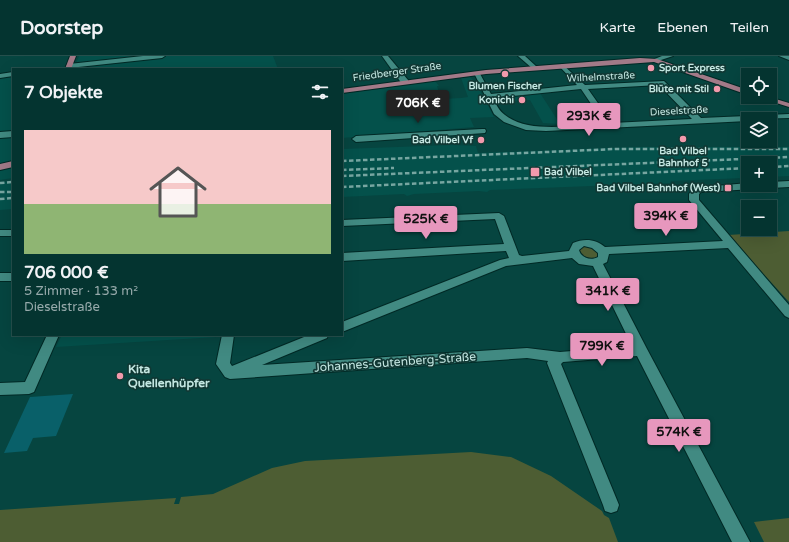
<!DOCTYPE html>
<html lang="de">
<head>
<meta charset="utf-8">
<style>
  :root { --surface:#043430; --page:#123f3c; --text:#f1f3f6; --muted:#97aaab; --line:#254f4c; --accent:#e797bd }
  body { margin:0; font-family:"Varela Round",sans-serif; background:var(--page); color:var(--text); height:100vh; display:flex; flex-direction:column; font-size:15px; white-space:nowrap }
  * { box-sizing:border-box; margin:0 }
  p { font-size:13px; color:var(--muted) }
  .icon { flex:none; width:22px; height:22px; fill:none; stroke:currentColor; stroke-width:2; stroke-linecap:round; stroke-linejoin:round }
  .map { position:relative; flex:1; overflow:hidden }
  .sheet { position:absolute; left:12px; top:12px; width:331px; height:268px; display:flex; flex-direction:column; background:var(--surface); border-radius:0px; box-shadow:0 4px 16px #0002,0 0 0 1px var(--line) }
  .sheet>* { flex:none }
  .controls { position:absolute; left:741px; top:12px; display:grid; gap:8px }
  .controls a { display:grid; place-items:center; width:36px; height:36px; border-radius:0px; background:var(--surface); box-shadow:0 4px 16px #0002,0 0 0 1px var(--line); font-size:20px }
  .price { position:absolute; translate:-50% -34px; padding:0 9px; border-radius:4px; background:var(--accent); color:#111; font-size:13px; line-height:26px; filter:drop-shadow(0 1px 2px #0008) }
  .price::after { content:''; position:absolute; left:50%; top:24px; width:12px; height:9px; margin-left:-6px; background:inherit; clip-path:polygon(0 0,100% 0,50% 100%) }
  .price.selected { background:#222; color:#fff }
  ul { padding:0; list-style:none }
  li { display:grid; align-content:center; gap:8px; height:212px; padding:0 12px }
  li+li { border-top:1px solid var(--line) }
  li span { display:grid; place-items:center; height:124px; border-radius:0px; color:#555 }
  li>.icon { margin-inline-start:auto }
  span .icon { width:72px; height:72px; fill:#fffc; stroke-width:1 }
  li b { font-size:17px }
  h2 { display:flex; justify-content:space-between; align-items:center; height:48px; padding:0 12px; font-size:17px }
  header { display:flex; align-items:center; gap:24px; box-sizing:border-box; height:56px; padding:0 20px; background:var(--surface); border-bottom:1px solid var(--line) }
  header strong { font-size:19px }
  nav { display:flex; gap:22px; margin-inline-start:auto; font-size:14px }
  .map>svg:first-child { display:block }
  .built { fill:#04514b }
  .green { fill:#4d5d33 }
  .building { fill:#096069 }
  .lines { fill:none; stroke-linecap:round; stroke-linejoin:round }
  .minor-casing { stroke:#002925; stroke-width:2 }
  .major-casing { stroke:#002925; stroke-width:2 }
  .minor { fill:#418a82; fill-rule:evenodd }
  .major { fill:#a27a88; fill-rule:evenodd }
  .rail { stroke:#77a6a1; stroke-width:2.5; stroke-dasharray:4.5 2.5; stroke-linecap:butt }
  .poi-dot { fill:#f29aad; stroke:#113834; stroke-width:1.5 }
  .labels { text-anchor:middle; dominant-baseline:central; stroke-width:3.5; stroke-linejoin:round; paint-order:stroke }
  .far-poi-label { font-size:10px; font-weight:bold; fill:#c4e7e2; stroke:#113834; text-anchor:end }
  .far-street-label { font-size:10px; fill:#c4e7e2; stroke:#113834 }
  .street-label { font-size:12px; fill:#c4e7e2; stroke:#113834 }
  .poi-label { font-size:12px; font-weight:bold; fill:#c4e7e2; stroke:#113834; text-anchor:start }
</style>
</head>
<body>
<header>
<strong>Doorstep</strong>
<nav><a>Karte</a><a>Ebenen</a><a>Teilen</a></nav>
</header>
<div class="map">
<svg width="789" height="486" viewBox="0 0 789 486">
  <rect width="100%" height="100%" fill="#064540"/>
  <!-- built -->
  <g class="built">
    <polygon points="79,0 273,0 278,13 74,13"/>
    <polygon points="13,17 13,74 0,76 0,18"/>
    <polygon points="470,21 476,27 494,61 470,62 474,71 342,82 342,38 435,25 439,30 437,30 441,43 461,42 468,41 461,22"/>
    <polygon points="540,37 560,68 543,67 530,44 506,45 500,41"/>
    <polygon points="13,80 13,122 0,124 0,82"/>
    <polygon points="453,89 476,90 478,97 639,91 789,91 789,120 770,121 770,107 748,107 748,123 744,122 671,125 670,127 490,134 487,136 479,135 414,138 407,140 404,138 342,141 342,93"/>
    <polygon points="13,125 13,153 0,154 0,126"/>
    <polygon points="62,279 216,279 216,281 56,291"/>
  </g>
  <!-- green -->
  <g class="green">
    <polygon points="789,175 789,246 728,179"/>
    <polygon points="583,190 593,191 600,199 597,203 587,203 580,200 578,193"/>
    <polygon points="471,396 511,401 551,420 602,455 604,459 609,462 618,486 0,486 0,454 176,442 174,448 179,448 181,441 213,438 272,412 305,405"/>
    <polygon points="789,462 789,486 764,486 754,466"/>
  </g>
  <!-- building -->
  <polygon class="building" points="73,338 56,380 33,382 27,395 4,397 30,341"/>
  <g class="lines">
    <defs>
      <g id="minor">
        <polygon points="143,0 165,0 162,2 69,12 66,10 69,8"/>
        <polygon points="382,0 388,0 408,24 408,28 402,28"/>
        <polygon points="518,0 525,0 538,12 533,13"/>
        <polygon points="662,0 673,0 655,6 652,4"/>
        <polygon points="779,0 789,0 789,4"/>
        <path d="M562 8 585 29 664 25 701 62 789 58V62L748 63V65L546 75 526 74 504 66 494 58 474 17 479 16 491 38 577 29 560 11 559 10ZM659 29 692 63 612 67 588 33ZM581 33 604 67C576 69 529 78 505 59 499 55 496 48 493 42Z"/>
        <polygon points="13,16 13,20 0,22 0,18"/>
        <polygon points="482,73 485,73 486,75 485,77 356,86 352,83 356,80"/>
        <polygon points="13,75 13,81 0,82 0,76"/>
        <path d="M789 125V131L701 136 699 138V144L789 249V262L785 260 728 192 609 198 607 206 603 208 647 293 750 486H732L637 300 563 306 561 308 619 449 617 455 611 457 605 455 603 449 547 307 548 305 527 302 230 323 225 321 216 308 222 279H234L230 307 232 310 309 279H328L327 282 262 309 527 292 560 296 632 290 593 210 579 208 572 202 506 210 342 276V266L500 204 509 202 506 195 342 205V197L504 188 495 163 342 170V164L499 157 504 160 519 199 522 200 569 195 573 187C584 182 596 183 605 191L723 185 689 144V138L693 132 748 127V129H770V126ZM584 190 592 192 598 197V201C591 205 581 202 579 194Z"/>
        <rect x="0" y="174" width="13" height="6"/>
        <rect x="0" y="217" width="13" height="8"/>
        <polygon points="47,279 59,279 34,336 29,338 0,339 0,327 25,326"/>
      </g>
      <g id="major">
        <polygon points="70,0 76,0 71,13 65,13"/>
        <polygon points="640,2 657,3 748,34 748,39 654,6 486,18 342,37 342,33 486,14"/>
        <polygon points="757,41 769,41 789,47 789,51"/>
        <polygon points="13,105 13,111 0,114 0,108"/>
      </g>
    </defs>
    <!-- minor casing -->
    <use href="#minor" class="minor-casing"/>
    <!-- major casing -->
    <use href="#major" class="major-casing"/>
    <!-- minor -->
    <use href="#minor" class="minor"/>
    <!-- major -->
    <use href="#major" class="major"/>
    <!-- rail -->
    <g class="rail">
      <polyline points="342,105 615,93 789,93"/>
      <polyline points="770,111 789,110"/>
      <polyline points="342,114 394,112"/>
      <polyline points="342,120 789,101"/>
      <polyline points="0,127 13,126"/>
      <polyline points="342,131 748,112"/>
      <polyline points="0,136 13,136"/>
      <polyline points="0,143 13,142"/>
    </g>
  </g>
  <!-- markers -->
  <g class="poi-dot">
    <circle cx="651" cy="12" r="4"/>
    <circle cx="505" cy="18" r="4"/>
    <circle cx="717" cy="33" r="4"/>
    <circle cx="522" cy="44" r="4"/>
    <circle cx="683" cy="83" r="4"/>
    <circle cx="481" cy="84" r="4"/>
    <rect x="530" y="111" width="10" height="10" rx="2"/>
    <rect x="724" y="128" width="8" height="8" rx="2"/>
    <circle cx="120" cy="320" r="4"/>
  </g>
  <g class="labels">
    <!-- far-poi labels -->
    <g class="far-poi-label">
      <text x="659" y="12" text-anchor="start">Sport Express</text>
      <text x="505" y="30" text-anchor="middle">Blumen Fischer</text>
      <text x="709" y="33">Blüte mit Stil</text>
      <text x="514" y="44">Konichi</text>
      <text x="473" y="84">Bad Vilbel Vf</text>
      <text x="683" y="95" text-anchor="middle">Bad Vilbel<tspan x="683" dy="12">Bahnhof 5</tspan></text>
      <text x="544" y="116" text-anchor="start">Bad Vilbel</text>
      <text x="720" y="132">Bad Vilbel Bahnhof (West)</text>
    </g>
    <!-- far-street labels -->
    <g class="far-street-label">
      <text transform="translate(397 16) rotate(-8)">Friedberger Straße</text>
      <text transform="translate(601 21) rotate(-3)">Wilhelmstraße</text>
      <text transform="translate(679 55) rotate(-3)">Dieselstraße</text>
    </g>
    <!-- street labels -->
    <g class="street-label">
      <text transform="translate(395 306) rotate(-4)">Johannes-Gutenberg-Straße</text>
    </g>
    <!-- poi labels -->
    <g class="poi-label">
      <text x="128" y="313">Kita<tspan x="128" dy="14">Quellenhüpfer</tspan></text>
    </g>
  </g>
</svg>
<div class="controls">
<a><svg class="icon" aria-label="locate" viewBox="0 0 24 24"><circle cx="12" cy="12" r="6"/><path d="M12 2v4M12 18v4M2 12h4M18 12h4"/></svg></a>
<a><svg class="icon" aria-label="layers" viewBox="0 0 24 24"><path d="M12 4l9 5-9 5-9-5zM3 14l9 5 9-5"/></svg></a>
<a>+</a>
<a>−</a>
</div>
<b class="price selected" style="left:418px;top:68px">706K €</b>
<b class="price" style="left:589px;top:81px">293K €</b>
<b class="price" style="left:666px;top:181px">394K €</b>
<b class="price" style="left:426px;top:184px">525K €</b>
<b class="price" style="left:608px;top:256px">341K €</b>
<b class="price" style="left:602px;top:311px">799K €</b>
<b class="price" style="left:679px;top:397px">574K €</b>
<section class="sheet">
<h2>7 Objekte<svg class="icon" aria-label="filters" viewBox="0 0 24 24"><path d="M4 7h16M4 17h16"/><circle cx="9" cy="7" r="2"/><circle cx="15" cy="17" r="2"/></svg></h2>
<ul>
<li><span style="background:linear-gradient(#f6c9c9 60%,#8fb573 0)"><svg class="icon" aria-label="home" viewBox="0 0 24 24"><path d="M3 11l9-7 9 7M6 9v11h12V9"/></svg></span><div><b>706 000 €</b><p>5 Zimmer · 133 m²</p><p>Dieselstraße</p></div></li>
</ul>
</section>
</div>
</body>
</html>
